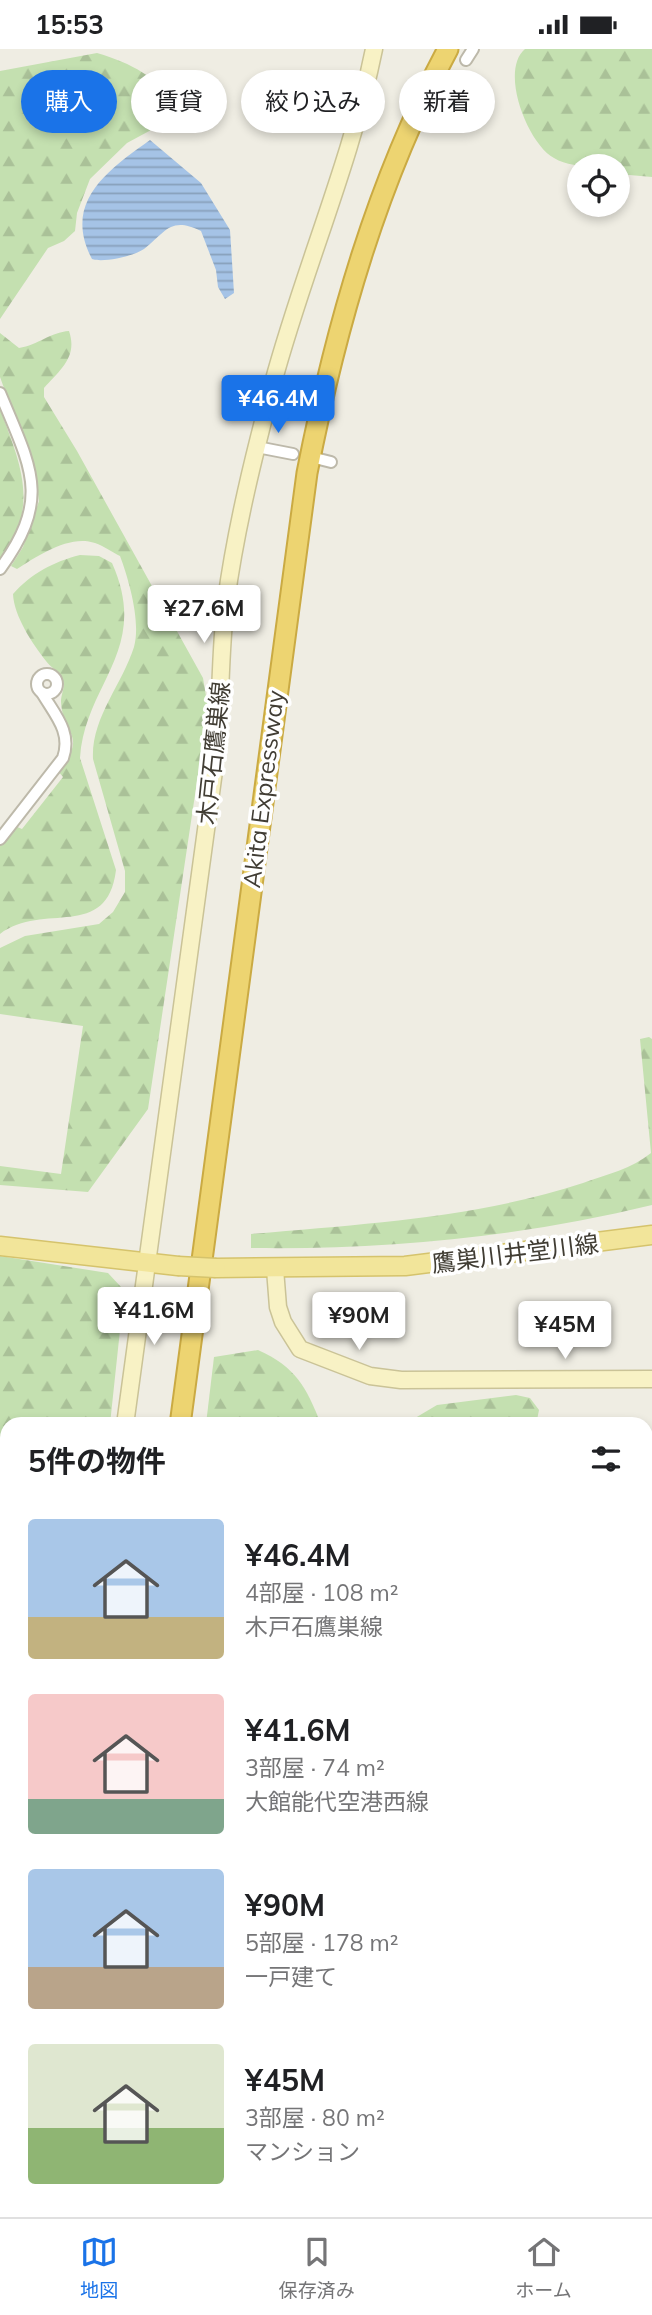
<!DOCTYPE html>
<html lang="ja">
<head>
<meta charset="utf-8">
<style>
  :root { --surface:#fff; --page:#f2f2f2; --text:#202124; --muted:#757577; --line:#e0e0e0; --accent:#1a73e8 }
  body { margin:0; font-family:Mulish,"Noto Sans JP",sans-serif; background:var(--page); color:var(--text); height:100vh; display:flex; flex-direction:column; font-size:26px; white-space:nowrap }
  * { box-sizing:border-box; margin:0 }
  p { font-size:23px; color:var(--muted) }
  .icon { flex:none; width:38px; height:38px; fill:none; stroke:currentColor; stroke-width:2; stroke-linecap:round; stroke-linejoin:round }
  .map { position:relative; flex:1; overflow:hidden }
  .sheet { position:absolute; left:0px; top:1368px; width:653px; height:800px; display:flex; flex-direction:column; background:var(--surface); border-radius:21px 21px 0 0; box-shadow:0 4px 10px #0003 }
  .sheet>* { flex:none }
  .hud { position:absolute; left:21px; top:21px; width:611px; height:63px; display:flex; gap:14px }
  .controls { position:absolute; left:567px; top:105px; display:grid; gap:14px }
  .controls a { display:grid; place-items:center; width:63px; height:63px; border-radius:50%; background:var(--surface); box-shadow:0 4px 10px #0003; font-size:35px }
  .price { position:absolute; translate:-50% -60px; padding:0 16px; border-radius:7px; background:#fff; color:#222; font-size:23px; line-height:46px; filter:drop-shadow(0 2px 4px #0008) }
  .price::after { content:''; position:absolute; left:50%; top:42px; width:21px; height:16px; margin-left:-10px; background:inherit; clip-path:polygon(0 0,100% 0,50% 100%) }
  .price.active { background:var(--accent); color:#fff }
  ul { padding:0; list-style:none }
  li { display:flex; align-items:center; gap:21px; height:175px; padding:0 28px }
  li span { display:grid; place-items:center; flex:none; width:196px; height:140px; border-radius:7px; color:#555 }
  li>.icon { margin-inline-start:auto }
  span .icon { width:84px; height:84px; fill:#fffc; stroke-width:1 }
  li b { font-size:30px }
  h2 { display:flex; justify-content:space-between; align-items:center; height:84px; padding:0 28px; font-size:30px }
  .chip { padding:0 24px; border-radius:32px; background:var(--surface); box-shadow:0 4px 10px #0003; font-size:24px; line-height:63px }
  .chip.active { background:var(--accent); color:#fff }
  .status { display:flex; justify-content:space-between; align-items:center; height:49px; padding:0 35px; background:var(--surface); direction:ltr }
  .status svg { height:19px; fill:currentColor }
  .menu { display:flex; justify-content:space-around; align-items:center; height:98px; border-top:2px solid var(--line); background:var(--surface); font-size:19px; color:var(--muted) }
  .menu a { display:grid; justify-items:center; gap:4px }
  .menu .active { color:var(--accent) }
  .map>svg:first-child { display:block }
  .grass { fill:url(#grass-tufts) }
  .forest { fill:url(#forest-firs) }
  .water { fill:url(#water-rules) }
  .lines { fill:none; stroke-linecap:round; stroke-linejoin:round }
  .street-casing { stroke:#bdb9aa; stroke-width:14 }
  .secondary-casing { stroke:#cac397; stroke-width:19 }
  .primary-casing { stroke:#d5c36c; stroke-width:21 }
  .highway-casing { stroke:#caaa43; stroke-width:23 }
  .street { stroke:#fff; stroke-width:10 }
  .secondary { stroke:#f8f2c5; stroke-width:16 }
  .primary { stroke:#f2e59a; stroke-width:18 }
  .highway { stroke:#edd471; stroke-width:19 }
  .primary-bridge-casing { stroke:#d5c36c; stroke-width:21; stroke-linecap:butt }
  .primary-bridge { stroke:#f2e59a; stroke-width:18 }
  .labels { text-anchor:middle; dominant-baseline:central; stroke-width:7; stroke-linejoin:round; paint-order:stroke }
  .street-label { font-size:24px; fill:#413d34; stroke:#fff }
</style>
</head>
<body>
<div class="status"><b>15:53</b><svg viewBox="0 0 49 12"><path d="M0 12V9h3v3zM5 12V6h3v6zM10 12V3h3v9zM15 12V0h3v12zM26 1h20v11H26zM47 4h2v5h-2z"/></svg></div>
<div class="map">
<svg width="652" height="2168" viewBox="0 0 652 2168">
  <defs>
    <pattern id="grass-tufts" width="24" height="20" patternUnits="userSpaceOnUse" patternTransform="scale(1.75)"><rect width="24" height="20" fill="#c4e0b0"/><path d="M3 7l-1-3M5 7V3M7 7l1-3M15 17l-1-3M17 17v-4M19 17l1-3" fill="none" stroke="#aac198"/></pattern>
    <pattern id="forest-firs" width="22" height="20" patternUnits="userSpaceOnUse" patternTransform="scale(1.75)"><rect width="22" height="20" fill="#c4e0b0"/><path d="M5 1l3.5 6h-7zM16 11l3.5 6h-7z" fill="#aac198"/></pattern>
    <pattern id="water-rules" width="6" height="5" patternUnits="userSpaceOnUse" patternTransform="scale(1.75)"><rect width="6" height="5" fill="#a5c3e6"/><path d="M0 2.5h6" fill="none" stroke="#88a0bb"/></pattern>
  </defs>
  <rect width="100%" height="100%" fill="#efede3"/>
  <!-- grass -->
  <polygon class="grass" points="0,2063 7,2064 5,2168 0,2168"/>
  <!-- forest -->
  <g class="forest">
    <path d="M525 0H652V128L618 125V117C598 117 572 120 554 109 528 95 499 22 525 0Z"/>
    <path d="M97 4C134 15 153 27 179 56L177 67 127 94 90 130 77 164 75 182 64 192 48 199 0 270V22Z"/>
    <path d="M69 282C78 308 60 321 44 339V348L77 402 203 629 208 659 148 1060 88 1143 0 1136V1117L61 1125 83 977 0 965V899L25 887 99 875 113 863 125 843V822L93 710C91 669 122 636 134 598 141 573 129 531 120 507 112 503 104 497 95 494 70 485 37 507 17 520L11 517 23 498 39 452 35 425 0 328V284L19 299C38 296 51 283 69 282Z"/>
    <path d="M0 360C20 414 41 458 0 510Z"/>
    <path d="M80 506 99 507 112 514C151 601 85 634 80 709L116 821C107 893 43 852 0 885V796L15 777 22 780 63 728 58 722C89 685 63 688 61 653 61 643 67 637 61 627 57 621 50 618 46 612 32 594 14 567 13 545 32 524 53 513 80 506Z"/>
    <path d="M649 988 652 990V1156C521 1188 386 1201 251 1199V1185C362 1175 477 1169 583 1134 608 1125 631 1120 651 1104L640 990Z"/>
    <polygon points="0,1207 108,1224 121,1238 123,1253 110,1375 7,1376 7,2043 0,2042"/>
    <path d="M258 1301C296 1318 306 1338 321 1375H206L214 1308Z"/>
    <polygon points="516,1346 530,1349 539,1361 537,1371 486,1376 405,1375 437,1356"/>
    <polygon points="646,1977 652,1977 652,2168 178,2168 178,2161 646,2161"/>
  </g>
  <!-- water -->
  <g class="water">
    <path d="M150 91 201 134 230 181 234 244 225 250 218 238 216 221 201 182C170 167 166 183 144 200 134 207 103 214 92 210 62 153 108 121 150 91Z"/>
    <polygon points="646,1393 652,1394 652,1446 646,1444"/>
  </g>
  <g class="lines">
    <defs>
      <g id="street">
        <polyline points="466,11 473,0"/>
        <path d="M0 344C31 419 52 449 0 520"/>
        <polyline points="257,398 293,405"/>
        <polyline points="319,410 331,413"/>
        <circle cx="47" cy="635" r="10"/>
        <path d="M0 790 63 709C72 683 55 666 42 644"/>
      </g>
      <g id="secondary">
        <polyline points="275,1220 278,1258 283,1273 300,1300 370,1327 401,1331 652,1330"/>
        <path d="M125 1376 217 700C221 651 220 601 226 552 236 478 254 406 273 334 303 222 351 114 374 0"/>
        <polyline points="16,2168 17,2161"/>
      </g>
      <g id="primary">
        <polyline points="0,1197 178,1217"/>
        <polyline points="216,1219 405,1217 652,1186"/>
      </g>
      <g id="highway">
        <path d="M180 1376 307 424C336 277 377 132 448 0"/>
        <polyline points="136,2161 138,2168"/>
        <polyline points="88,2168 89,2161"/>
        <polyline points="109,2168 109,2161"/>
      </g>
    </defs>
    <!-- street casing -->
    <use href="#street" class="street-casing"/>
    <!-- secondary casing -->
    <use href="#secondary" class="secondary-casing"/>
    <!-- primary casing -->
    <use href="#primary" class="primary-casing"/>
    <!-- highway casing -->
    <use href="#highway" class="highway-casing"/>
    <!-- street -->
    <use href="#street" class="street"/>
    <!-- secondary -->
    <use href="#secondary" class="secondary"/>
    <!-- primary -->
    <use href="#primary" class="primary"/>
    <!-- highway -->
    <use href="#highway" class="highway"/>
    <defs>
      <polyline id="primary-bridge" points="178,1217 216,1219"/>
    </defs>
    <!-- primary-bridge casing -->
    <use href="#primary-bridge" class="primary-bridge-casing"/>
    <!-- primary-bridge -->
    <use href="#primary-bridge" class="primary-bridge"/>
  </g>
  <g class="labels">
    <!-- street labels -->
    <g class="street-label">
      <text transform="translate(213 704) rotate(-84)">木戸石鷹巣線</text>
      <text transform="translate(263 740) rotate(-83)">Akita Expressway</text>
      <text transform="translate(515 1204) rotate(-7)">鷹巣川井堂川線</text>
    </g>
  </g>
</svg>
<div class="controls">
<a><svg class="icon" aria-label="locate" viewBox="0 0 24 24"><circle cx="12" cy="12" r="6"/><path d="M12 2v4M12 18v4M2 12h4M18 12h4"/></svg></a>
</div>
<b class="price active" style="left:278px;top:386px">¥46.4M</b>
<b class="price" style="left:204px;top:596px">¥27.6M</b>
<b class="price" style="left:154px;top:1298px">¥41.6M</b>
<b class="price" style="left:359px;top:1303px">¥90M</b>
<b class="price" style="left:565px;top:1312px">¥45M</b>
<div class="hud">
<a class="chip active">購入</a>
<a class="chip">賃貸</a>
<a class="chip">絞り込み</a>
<a class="chip">新着</a>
</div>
<section class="sheet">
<h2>5件の物件<svg class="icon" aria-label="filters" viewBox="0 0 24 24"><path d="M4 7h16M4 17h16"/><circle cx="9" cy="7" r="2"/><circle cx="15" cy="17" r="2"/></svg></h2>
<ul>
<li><span style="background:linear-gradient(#a9c7e8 70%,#c2b280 0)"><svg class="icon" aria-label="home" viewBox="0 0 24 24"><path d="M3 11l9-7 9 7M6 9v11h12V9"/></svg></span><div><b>¥46.4M</b><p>4部屋 · 108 m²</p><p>木戸石鷹巣線</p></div></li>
<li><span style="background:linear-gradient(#f6c9c9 75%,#7fa58c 0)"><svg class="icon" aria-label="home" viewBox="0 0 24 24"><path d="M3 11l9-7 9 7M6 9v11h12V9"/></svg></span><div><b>¥41.6M</b><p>3部屋 · 74 m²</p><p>大館能代空港西線</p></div></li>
<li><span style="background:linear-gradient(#a9c7e8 70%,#b9a48a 0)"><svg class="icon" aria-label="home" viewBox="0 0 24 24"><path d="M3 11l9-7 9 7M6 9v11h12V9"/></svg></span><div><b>¥90M</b><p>5部屋 · 178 m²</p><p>一戸建て</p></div></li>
<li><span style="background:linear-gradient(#dfe7d0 60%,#8fb573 0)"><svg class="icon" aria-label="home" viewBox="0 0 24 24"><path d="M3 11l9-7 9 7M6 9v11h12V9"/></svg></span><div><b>¥45M</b><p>3部屋 · 80 m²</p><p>マンション</p></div></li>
</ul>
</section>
</div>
<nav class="menu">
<a class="active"><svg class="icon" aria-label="map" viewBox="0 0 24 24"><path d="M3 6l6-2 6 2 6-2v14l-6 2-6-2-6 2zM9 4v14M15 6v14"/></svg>地図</a>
<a><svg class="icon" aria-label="saved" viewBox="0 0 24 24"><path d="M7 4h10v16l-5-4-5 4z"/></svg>保存済み</a>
<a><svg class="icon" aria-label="home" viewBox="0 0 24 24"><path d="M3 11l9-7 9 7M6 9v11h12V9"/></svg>ホーム</a>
</nav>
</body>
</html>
